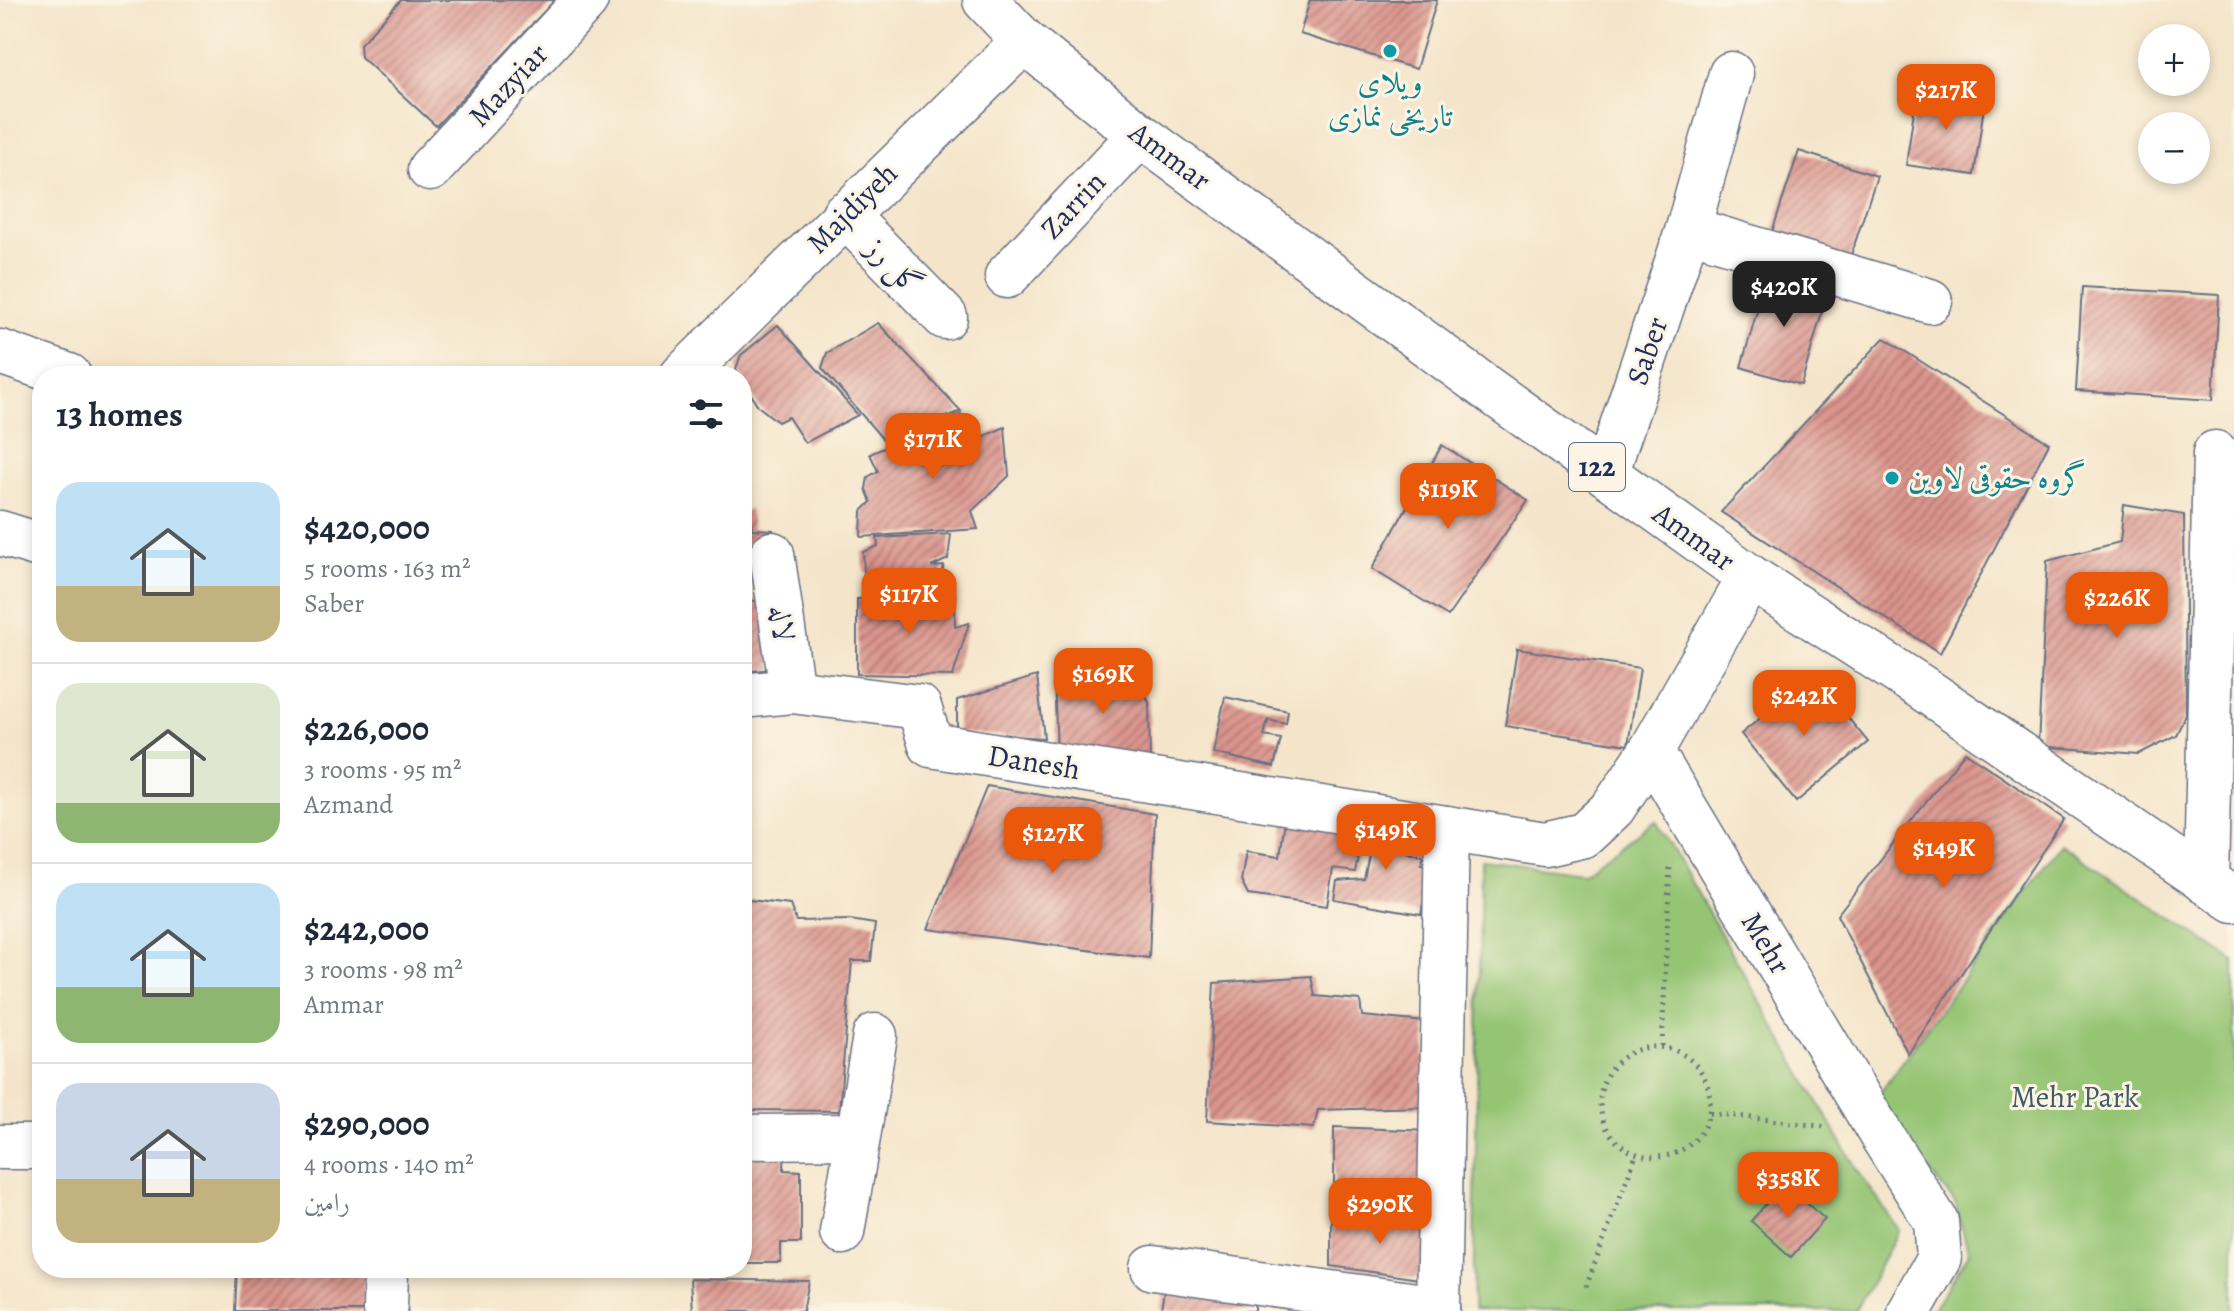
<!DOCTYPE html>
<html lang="en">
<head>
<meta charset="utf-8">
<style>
  :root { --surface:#fff; --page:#f6f6f7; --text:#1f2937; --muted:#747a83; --line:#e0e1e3; --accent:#ea580c }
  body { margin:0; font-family:Alegreya,Amiri,serif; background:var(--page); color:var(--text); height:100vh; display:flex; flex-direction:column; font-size:30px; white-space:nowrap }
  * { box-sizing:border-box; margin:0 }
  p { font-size:26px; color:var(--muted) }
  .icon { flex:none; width:44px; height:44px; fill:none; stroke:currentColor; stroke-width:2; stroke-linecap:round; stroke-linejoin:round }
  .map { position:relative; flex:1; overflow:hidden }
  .drawer { position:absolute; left:32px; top:366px; width:720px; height:912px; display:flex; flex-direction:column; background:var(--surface); border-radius:32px; box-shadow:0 4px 12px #0003 }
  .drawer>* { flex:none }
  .tools { position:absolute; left:2138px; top:24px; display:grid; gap:16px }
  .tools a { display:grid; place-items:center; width:72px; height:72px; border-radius:50%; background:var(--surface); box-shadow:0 4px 12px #0003; font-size:40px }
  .price { position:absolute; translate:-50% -68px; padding:0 18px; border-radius:16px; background:var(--accent); color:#fff; font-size:26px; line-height:52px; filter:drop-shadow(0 2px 4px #0008) }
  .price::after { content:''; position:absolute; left:50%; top:48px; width:24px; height:18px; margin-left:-12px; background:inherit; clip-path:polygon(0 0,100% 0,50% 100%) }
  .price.active { background:#222; color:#fff }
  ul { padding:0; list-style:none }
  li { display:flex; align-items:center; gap:24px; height:200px; padding:0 24px }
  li+li { border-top:2px solid var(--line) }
  li span { display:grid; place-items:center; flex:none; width:224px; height:160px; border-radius:24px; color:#555 }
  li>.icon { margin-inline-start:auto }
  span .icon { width:96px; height:96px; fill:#fffc; stroke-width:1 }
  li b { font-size:34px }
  h2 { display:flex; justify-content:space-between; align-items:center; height:96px; padding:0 24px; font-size:34px }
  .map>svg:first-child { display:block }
  .park { fill:#95c473; stroke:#587a68; stroke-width:2 }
  .building { fill:url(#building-hatch) }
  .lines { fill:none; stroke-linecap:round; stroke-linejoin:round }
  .minor-casing { stroke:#676f84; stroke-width:47 }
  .major-casing { stroke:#676f84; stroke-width:47 }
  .path { stroke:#676f84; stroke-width:5; stroke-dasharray:2 6; stroke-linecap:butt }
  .minor { stroke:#fff; stroke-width:44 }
  .major { stroke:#fff; stroke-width:44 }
  .culture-dot { fill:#0f9aa8; stroke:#fcf5e5; stroke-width:3 }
  .labels { text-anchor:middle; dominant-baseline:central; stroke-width:6; stroke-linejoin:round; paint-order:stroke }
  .shield { fill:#fcf5e5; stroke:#5e6a86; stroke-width:2 }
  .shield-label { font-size:28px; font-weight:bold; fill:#1b2f5e }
  .culture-label { font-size:30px; fill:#0d838f; stroke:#fcf5e5 }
  .street-label { font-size:30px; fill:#1b2f5e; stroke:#fcf5e5 }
  .park-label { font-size:30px; fill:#405c64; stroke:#fcf5e5 }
</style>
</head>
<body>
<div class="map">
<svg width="2234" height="1311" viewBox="0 0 2234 1311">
  <defs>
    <pattern id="building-hatch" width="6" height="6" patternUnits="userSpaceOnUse" patternTransform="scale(2)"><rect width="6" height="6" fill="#da948c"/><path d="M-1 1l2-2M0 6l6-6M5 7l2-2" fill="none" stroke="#b07976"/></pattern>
  </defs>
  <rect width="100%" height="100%" fill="#fcf5e5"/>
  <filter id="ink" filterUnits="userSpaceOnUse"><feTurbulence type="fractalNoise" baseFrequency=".0125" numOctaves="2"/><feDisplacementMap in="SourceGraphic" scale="16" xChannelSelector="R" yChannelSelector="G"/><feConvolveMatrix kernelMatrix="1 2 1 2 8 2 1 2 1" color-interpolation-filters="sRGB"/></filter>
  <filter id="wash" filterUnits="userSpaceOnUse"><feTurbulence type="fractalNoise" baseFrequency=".006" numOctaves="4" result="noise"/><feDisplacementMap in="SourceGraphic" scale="32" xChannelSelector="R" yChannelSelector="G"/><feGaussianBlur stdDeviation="1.8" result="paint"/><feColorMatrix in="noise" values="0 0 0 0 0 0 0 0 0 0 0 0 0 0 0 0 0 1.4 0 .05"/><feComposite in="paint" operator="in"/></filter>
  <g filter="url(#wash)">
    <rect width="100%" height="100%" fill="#f4e5ca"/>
    <!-- park -->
    <g class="park">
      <polygon points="1656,821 1856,1168 1899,1230 1856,1311 1473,1311 1481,860 1582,873"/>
      <polygon points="2061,844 2234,961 2234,1311 1932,1311 1969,1253 1955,1202 1925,1166 1877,1097"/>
    </g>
    <g id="blocks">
      <!-- building -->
      <g class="building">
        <polygon points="401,0 555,0 436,126 361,57 360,44"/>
        <polygon points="1310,0 1437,0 1416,69 1300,34"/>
        <polygon points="1917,90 1985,100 1974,175 1906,165"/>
        <polygon points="1799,151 1877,176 1846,270 1768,244"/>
        <polygon points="1768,273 1828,291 1801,385 1741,367"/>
        <polygon points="2082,287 2219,295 2213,400 2076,391"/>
        <polygon points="878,323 961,411 885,442 822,368 827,353"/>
        <polygon points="778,325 858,415 805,443 788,417 778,422 758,406 736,369 741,355"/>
        <polygon points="1884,338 2049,443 1940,653 1721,512"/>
        <polygon points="961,414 964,445 1005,427 1009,476 972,511 978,529 861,537 862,511 871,502 866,489 868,477 878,471 870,454"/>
        <polygon points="1442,445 1528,500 1448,616 1372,569"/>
        <polygon points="2124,505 2184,515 2186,714 2176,735 2139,754 2038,746 2047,561 2120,542"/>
        <polygon points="750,510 752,529 773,530 773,541 757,573 742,574 742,512"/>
        <polygon points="951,534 948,559 931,567 944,566 938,586 885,589 884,572 864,573 863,552 878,546 877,538"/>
        <polygon points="955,594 955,627 969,623 953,676 857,674 857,599"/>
        <polygon points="763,600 772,669 742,672 742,602"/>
        <polygon points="1517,649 1640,668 1628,745 1505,726"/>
        <polygon points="1136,670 1149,703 1150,763 1057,753 1054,676"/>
        <polygon points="1813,675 1868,742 1796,802 1741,734"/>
        <polygon points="1037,676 1044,738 957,733 957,700"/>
        <polygon points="1225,697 1288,711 1286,724 1268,720 1264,736 1281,739 1274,767 1213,753"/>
        <polygon points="1965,752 2064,819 1908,1054 1837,915"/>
        <polygon points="987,786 1155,814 1149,958 928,929"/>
        <polygon points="1285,819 1346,828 1343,854 1358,856 1355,872 1333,869 1327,906 1248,895 1241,881 1246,851 1280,856"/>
        <polygon points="1352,823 1408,833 1405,851 1423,855 1421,864 1430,866 1421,914 1334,899 1337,881 1364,879 1369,855 1347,851"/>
        <polygon points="742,899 790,905 796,921 850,920 875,924 871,961 852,961 839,1111 742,1110"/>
        <polygon points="1311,976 1315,996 1360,1000 1362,1016 1426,1022 1424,1107 1318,1110 1314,1128 1207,1121 1214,983"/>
        <polygon points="1334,1127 1429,1131 1425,1212 1334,1207"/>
        <polygon points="742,1145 785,1145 784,1170 801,1171 801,1243 781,1243 781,1263 742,1263"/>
        <polygon points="1784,1184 1825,1219 1791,1257 1751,1221"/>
        <polygon points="1331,1215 1428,1222 1426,1280 1331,1266"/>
        <polygon points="237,1268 366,1268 363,1311 235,1311"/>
        <polygon points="690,1279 809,1281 803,1311 692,1311"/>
        <polygon points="1164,1290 1255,1301 1255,1311 1161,1311"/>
      </g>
    </g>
  </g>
  <g filter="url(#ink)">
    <use href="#blocks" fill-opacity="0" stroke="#676f84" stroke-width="2"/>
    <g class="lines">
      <defs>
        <g id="minor">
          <polyline points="430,169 586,0"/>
          <polyline points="844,214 945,317"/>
          <polyline points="1688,229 1930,301"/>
          <polyline points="1007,276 1140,135"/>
          <polyline points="0,352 69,376"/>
          <polyline points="682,376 1024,41"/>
          <polyline points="1606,474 1688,229 1731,74"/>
          <polyline points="0,533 42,546"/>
          <polyline points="772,554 792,691"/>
          <polyline points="1750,577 1651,751 1880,1133 1936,1221 1939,1258 1909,1311"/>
          <polyline points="742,696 792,691 919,707 931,745 1545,844 1584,835 1613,808 1651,751"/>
          <polyline points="2206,882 2215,453"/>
          <polyline points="742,1137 858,1136"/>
          <polyline points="0,1147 42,1147"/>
          <polyline points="842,1232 875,1036"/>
          <polyline points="1153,1268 1438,1308"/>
          <polyline points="385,1311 386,1268"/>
          <polyline points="1438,1311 1447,828"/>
        </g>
        <polyline id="major" points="985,0 1024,41 1140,135 1492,392 1750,577 1921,687 2234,900"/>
      </defs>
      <!-- minor casing -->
      <use href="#minor" class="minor-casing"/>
      <!-- major casing -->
      <use href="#major" class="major-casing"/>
      <!-- path -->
      <g class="path">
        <polyline points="1662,1046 1670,863"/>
        <circle cx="1655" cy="1102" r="55"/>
        <polyline points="1710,1113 1828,1127"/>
        <polyline points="1586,1287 1636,1155"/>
      </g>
      <!-- minor -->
      <use href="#minor" class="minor"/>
      <!-- major -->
      <use href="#major" class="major"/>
    </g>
  </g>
  <!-- markers -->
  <g class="culture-dot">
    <circle cx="1390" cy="51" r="8"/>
    <circle cx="1892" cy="478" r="8"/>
  </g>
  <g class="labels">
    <!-- shield labels -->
    <rect class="shield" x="1569" y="443" width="56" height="48" rx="6"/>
    <g class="shield-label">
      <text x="1597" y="467">122</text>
    </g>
    <!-- culture labels -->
    <g class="culture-label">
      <text x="1390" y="82">ویلای<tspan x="1390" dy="34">تاریخی نمازی</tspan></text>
      <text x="1908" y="478" text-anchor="start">گروه حقوقی لاوین</text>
    </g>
    <!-- street labels -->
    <g class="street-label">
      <text transform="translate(508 85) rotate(-47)">Mazyiar</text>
      <text transform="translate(1170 156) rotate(37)">Ammar</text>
      <text transform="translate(1073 205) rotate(-47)">Zarrin</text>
      <text transform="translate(852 208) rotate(-45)">Majdiyeh</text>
      <text transform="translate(894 266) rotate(46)">گل رز</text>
      <text transform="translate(1647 351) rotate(-71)">Saber</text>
      <text transform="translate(1694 537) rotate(36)">Ammar</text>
      <text transform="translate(782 623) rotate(82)">لاله</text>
      <text transform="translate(1034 762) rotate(9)">Danesh</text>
      <text transform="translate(1766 943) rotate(59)">Mehr</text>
    </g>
    <!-- park labels -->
    <g class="park-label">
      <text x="2075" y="1097">Mehr Park</text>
    </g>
  </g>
</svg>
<div class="tools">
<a>+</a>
<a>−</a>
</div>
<b class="price" style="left:1946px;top:132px">$217K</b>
<b class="price active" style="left:1784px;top:329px">$420K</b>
<b class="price" style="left:933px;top:481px">$171K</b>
<b class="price" style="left:1448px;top:531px">$119K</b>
<b class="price" style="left:909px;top:636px">$117K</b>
<b class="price" style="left:2117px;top:640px">$226K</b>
<b class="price" style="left:1103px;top:716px">$169K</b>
<b class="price" style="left:1804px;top:738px">$242K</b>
<b class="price" style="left:1386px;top:872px">$149K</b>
<b class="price" style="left:1053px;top:875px">$127K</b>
<b class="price" style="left:1944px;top:890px">$149K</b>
<b class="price" style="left:1788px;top:1220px">$358K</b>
<b class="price" style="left:1380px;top:1246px">$290K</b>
<section class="drawer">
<h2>13 homes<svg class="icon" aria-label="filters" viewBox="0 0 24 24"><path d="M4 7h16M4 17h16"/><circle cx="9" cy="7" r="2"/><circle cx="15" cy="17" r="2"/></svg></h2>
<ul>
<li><span style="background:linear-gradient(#bfe0f5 65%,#c2b280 0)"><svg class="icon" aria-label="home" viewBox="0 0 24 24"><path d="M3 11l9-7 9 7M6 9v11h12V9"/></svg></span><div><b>$420,000</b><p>5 rooms · 163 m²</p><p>Saber</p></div></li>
<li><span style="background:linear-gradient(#dfe7d0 75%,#8fb573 0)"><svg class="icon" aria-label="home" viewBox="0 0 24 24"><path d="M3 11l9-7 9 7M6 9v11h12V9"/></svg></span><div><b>$226,000</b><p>3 rooms · 95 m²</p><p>Azmand</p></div></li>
<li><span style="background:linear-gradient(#bfe0f5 65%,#8fb573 0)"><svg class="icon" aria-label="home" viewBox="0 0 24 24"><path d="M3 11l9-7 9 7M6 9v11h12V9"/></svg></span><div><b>$242,000</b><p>3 rooms · 98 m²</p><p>Ammar</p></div></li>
<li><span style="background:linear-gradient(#c9d6e8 60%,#c2b280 0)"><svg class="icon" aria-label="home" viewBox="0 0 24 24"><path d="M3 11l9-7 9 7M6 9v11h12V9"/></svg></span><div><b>$290,000</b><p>4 rooms · 140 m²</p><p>رامین</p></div></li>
</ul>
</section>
</div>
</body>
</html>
